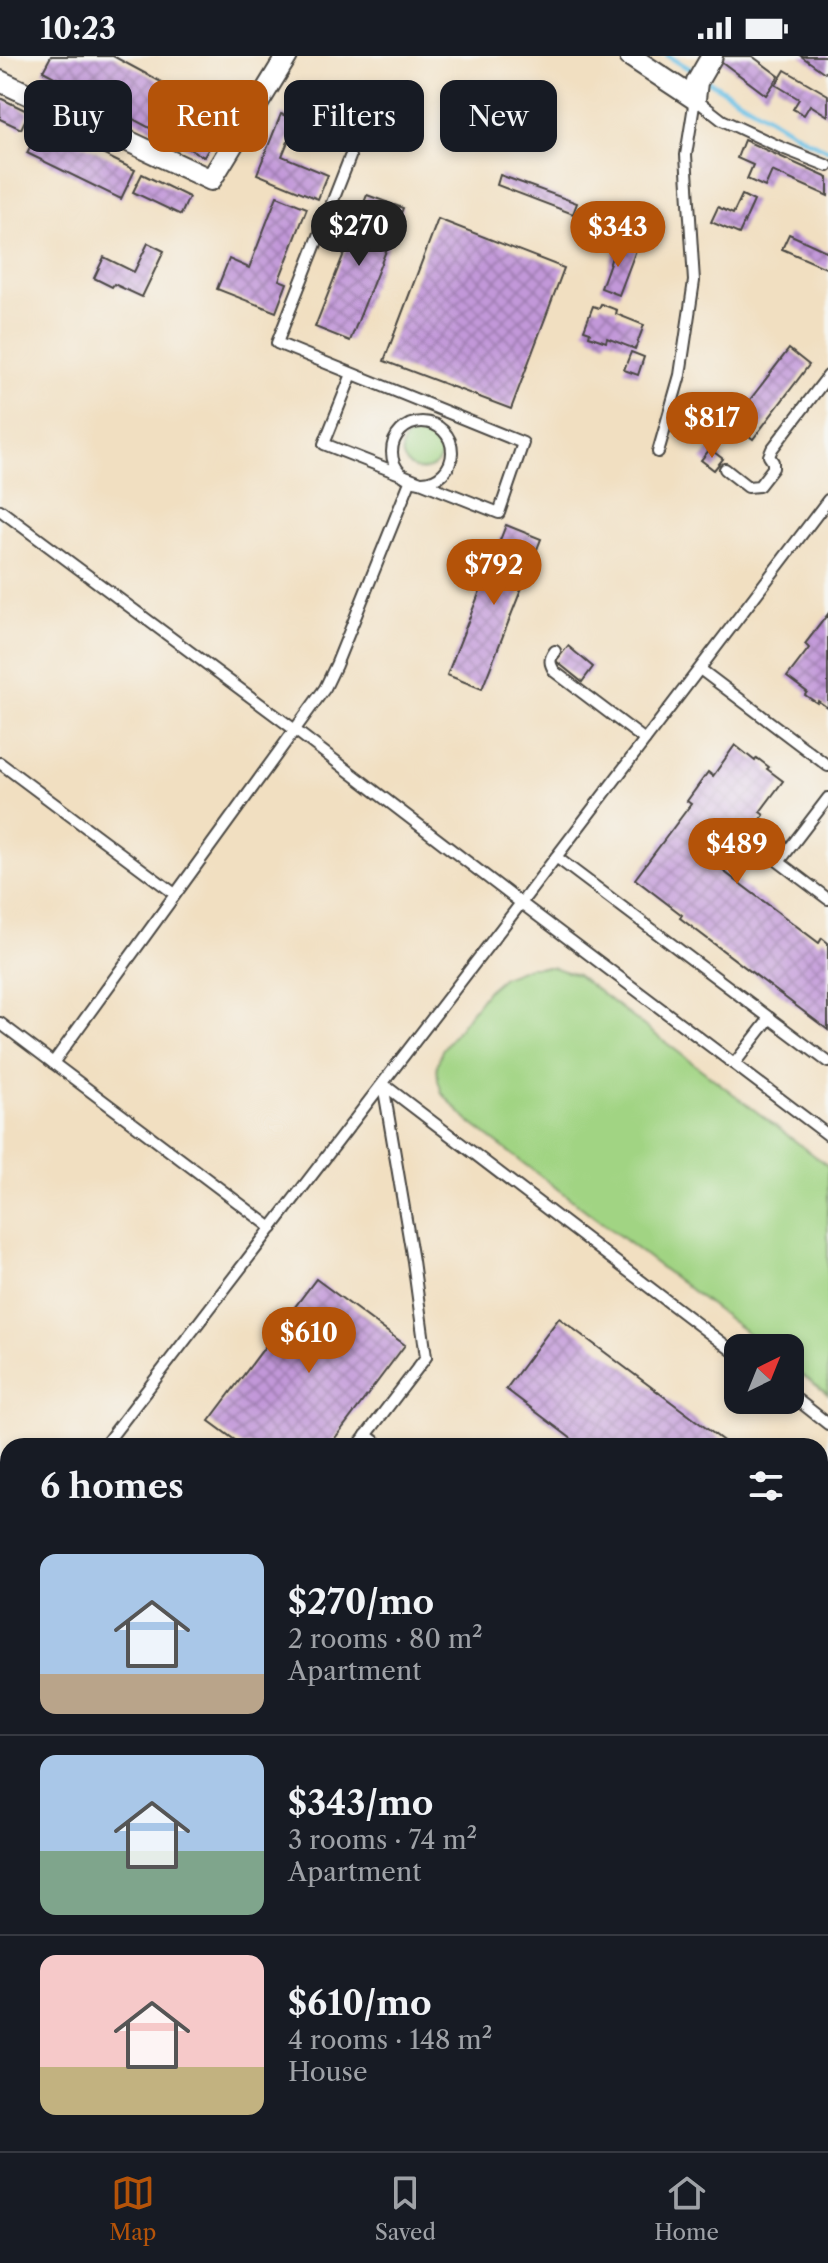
<!DOCTYPE html>
<html lang="en">
<head>
<meta charset="utf-8">
<style>
  :root { --surface:#171b24; --page:#242831; --text:#f1f3f6; --muted:#9ea1a6; --line:#363941; --accent:#b45309 }
  body { margin:0; font-family:"Libre Caslon Text",serif; background:var(--page); color:var(--text); height:100vh; display:flex; flex-direction:column; font-size:30px; white-space:nowrap }
  * { box-sizing:border-box; margin:0 }
  p { font-size:26px; color:var(--muted) }
  .icon { flex:none; width:44px; height:44px; fill:none; stroke:currentColor; stroke-width:2; stroke-linecap:round; stroke-linejoin:round }
  .map { position:relative; flex:1; overflow:hidden }
  .sheet { position:absolute; left:0px; top:1382px; width:828px; height:714px; display:flex; flex-direction:column; background:var(--surface); border-radius:24px 24px 0 0; box-shadow:0 4px 12px #0003 }
  .sheet>* { flex:none }
  .banner { position:absolute; left:24px; top:24px; width:780px; height:72px; display:flex; gap:16px }
  .needle { width:52px; rotate:43deg }
  .fabs { position:absolute; left:724px; top:1278px; display:grid; gap:16px }
  .fabs a { display:grid; place-items:center; width:80px; height:80px; border-radius:16px; background:var(--surface); box-shadow:0 4px 12px #0003; font-size:40px }
  .price { position:absolute; translate:-50% -68px; padding:0 18px; border-radius:28px; background:var(--accent); color:#fff; font-size:26px; line-height:52px; filter:drop-shadow(0 2px 4px #0008) }
  .price::after { content:''; position:absolute; left:50%; top:48px; width:24px; height:18px; margin-left:-12px; background:inherit; clip-path:polygon(0 0,100% 0,50% 100%) }
  .price.selected { background:#222; color:#fff }
  ul { padding:0; list-style:none }
  li { display:flex; align-items:center; gap:24px; height:200px; padding:0 40px }
  li+li { border-top:2px solid var(--line) }
  li span { display:grid; place-items:center; flex:none; width:224px; height:160px; border-radius:16px; color:#555 }
  li>.icon { margin-inline-start:auto }
  span .icon { width:96px; height:96px; fill:#fffc; stroke-width:1 }
  li b { font-size:34px }
  h2 { display:flex; justify-content:space-between; align-items:center; height:96px; padding:0 40px; font-size:34px }
  .tag { padding:0 28px; border-radius:16px; background:var(--surface); box-shadow:0 4px 12px #0003; font-size:28px; line-height:72px }
  .tag.selected { background:var(--accent); color:#fff }
  .status { display:flex; justify-content:space-between; align-items:center; height:56px; padding:0 40px; background:var(--surface); direction:ltr }
  .status svg { height:22px; fill:currentColor }
  .dock { display:flex; justify-content:space-around; align-items:center; height:112px; border-top:2px solid var(--line); background:var(--surface); font-size:22px; color:var(--muted) }
  .dock a { display:grid; justify-items:center; gap:4px }
  .dock .selected { color:var(--accent) }
  .map>svg:first-child { display:block }
  .green { fill:#a1d483; stroke:#668057; stroke-width:2 }
  .forest { fill:url(#forest-crowns); stroke:#56704e; stroke-width:2 }
  .lines { fill:none; stroke-linecap:round; stroke-linejoin:round }
  .stream { stroke:#68c0e5; stroke-width:5 }
  .building { fill:url(#building-cross-hatch) }
  .lane-casing { stroke:#494642; stroke-width:14 }
  .street-casing { stroke:#494642; stroke-width:24 }
  .lane { stroke:#fff; stroke-width:10 }
  .street { stroke:#fff; stroke-width:20 }
</style>
</head>
<body>
<div class="status"><b>10:23</b><svg viewBox="0 0 49 12"><path d="M0 12V9h3v3zM5 12V6h3v6zM10 12V3h3v9zM15 12V0h3v12zM26 1h20v11H26zM47 4h2v5h-2z"/></svg></div>
<div class="map">
<svg width="828" height="2095" viewBox="0 0 828 2095">
  <defs>
    <pattern id="forest-crowns" width="20" height="18" patternUnits="userSpaceOnUse" patternTransform="scale(2)"><rect width="20" height="18" fill="#80b671"/><path d="M2 6a3 3 0 1 1 6 0M12 15a3 3 0 1 1 6 0" fill="none" stroke="#69945d"/></pattern>
    <pattern id="building-cross-hatch" width="8" height="8" patternUnits="userSpaceOnUse" patternTransform="scale(2)"><rect width="8" height="8" fill="#c298d9"/><path d="M0 0l8 8M0 8l8-8" fill="none" stroke="#9e7cb0"/></pattern>
  </defs>
  <rect width="100%" height="100%" fill="#f6f6f2"/>
  <filter id="ink" filterUnits="userSpaceOnUse"><feTurbulence type="fractalNoise" baseFrequency=".0125" numOctaves="2"/><feDisplacementMap in="SourceGraphic" scale="16" xChannelSelector="R" yChannelSelector="G"/><feConvolveMatrix kernelMatrix="1 2 1 2 8 2 1 2 1" color-interpolation-filters="sRGB"/></filter>
  <filter id="wash" filterUnits="userSpaceOnUse"><feTurbulence type="fractalNoise" baseFrequency=".006" numOctaves="4" result="noise"/><feDisplacementMap in="SourceGraphic" scale="32" xChannelSelector="R" yChannelSelector="G"/><feGaussianBlur stdDeviation="1.8" result="paint"/><feColorMatrix in="noise" values="0 0 0 0 0 0 0 0 0 0 0 0 0 0 0 0 0 1.4 0 .05"/><feComposite in="paint" operator="in"/></filter>
  <g filter="url(#wash)">
    <rect width="100%" height="100%" fill="#f1dfc1"/>
    <!-- green -->
    <g class="green">
      <circle cx="422" cy="394" r="20"/>
      <polygon points="529,911 552,911 577,919 828,1110 828,1338 790,1310 790,1292 767,1292 468,1065 442,1037 438,1024 437,1010 442,994 488,934 503,921"/>
      <polygon points="820,1604 828,1610 828,1659 820,1669"/>
      <polygon points="0,1710 8,1716 8,2088 667,2088 675,2095 0,2095"/>
    </g>
    <!-- forest -->
    <polygon class="forest" points="0,1492 8,1498 8,1577 0,1587"/>
    <g class="lines">
      <!-- stream -->
      <g class="stream">
        <polyline points="668,0 695,16"/>
        <polyline points="703,22 806,84 828,94"/>
      </g>
    </g>
    <g id="blocks">
      <!-- building -->
      <g class="building">
        <polygon points="51,0 113,0 226,61 204,101 43,15"/>
        <polygon points="720,0 752,0 779,20 766,39 718,3"/>
        <polygon points="801,0 828,0 828,14 825,17"/>
        <polygon points="785,14 828,39 828,60 810,49 804,59 793,53 799,43 776,29"/>
        <polygon points="0,42 29,56 21,73 0,63"/>
        <polygon points="281,58 297,64 282,100 328,119 318,143 257,118"/>
        <polygon points="41,68 135,114 121,143 27,97"/>
        <polygon points="744,84 828,122 828,140 772,115 765,131 747,123 753,109 737,102"/>
        <polygon points="142,118 189,141 181,159 133,136"/>
        <polygon points="500,119 577,147 573,158 497,129"/>
        <polygon points="367,139 403,152 350,285 315,271"/>
        <polygon points="742,139 754,145 739,178 711,166 718,151 733,158"/>
        <polygon points="277,140 307,152 279,224 287,227 276,256 217,233 229,203 249,212"/>
        <polygon points="438,163 564,212 511,353 384,305"/>
        <polygon points="789,178 828,196 828,213 782,193"/>
        <polygon points="148,187 164,195 142,241 114,228 112,231 94,222 104,201 134,216"/>
        <polygon points="617,187 636,194 619,239 601,232"/>
        <polygon points="601,248 617,254 616,258 644,269 635,293 607,282 606,286 589,280 590,276 584,274 593,250 599,252"/>
        <polygon points="789,293 809,309 753,383 732,367"/>
        <polygon points="631,296 644,301 638,319 624,314"/>
        <polygon points="710,393 723,403 714,414 701,404"/>
        <polygon points="506,469 541,483 482,633 447,619"/>
        <polygon points="828,558 828,652 818,645 817,647 805,639 807,636 787,621 809,592 805,588"/>
        <polygon points="568,590 593,611 582,626 556,605"/>
        <polygon points="735,689 755,705 757,702 769,711 767,713 783,725 760,756 764,759 742,788 738,784 718,811 819,887 822,882 828,887 828,974 680,862 682,859 635,823 691,748 687,745 708,716 713,720"/>
        <polygon points="316,1223 405,1289 329,1390 243,1390 209,1365"/>
        <polygon points="559,1262 730,1390 581,1390 506,1333"/>
        <polygon points="820,1458 828,1464 828,1576 820,1570"/>
        <polygon points="820,1853 828,1859 828,1960 825,1964 820,1960"/>
        <polygon points="30,2088 112,2088 106,2095 34,2095"/>
      </g>
    </g>
  </g>
  <g filter="url(#ink)">
    <use href="#blocks" fill-opacity="0" stroke="#494642" stroke-width="2"/>
    <g class="lines">
      <defs>
        <g id="lane">
          <polyline points="350,101 277,287 523,387 499,457 324,388 352,318"/>
          <circle cx="422" cy="396" r="30"/>
          <polyline points="658,396 680,319 694,225 686,99 695,43 722,64 780,91 828,110"/>
          <polyline points="725,413 748,431 759,430 773,412 773,406 769,400 772,393 828,320"/>
          <polyline points="828,444 521,847 828,1079"/>
          <polyline points="0,454 295,674 521,847 104,1390"/>
          <path d="M555 595C549 603 549 607 555 616L645 684"/>
          <polyline points="700,613 828,710"/>
          <polyline points="0,707 175,838"/>
          <polyline points="828,742 779,806 828,843"/>
          <polyline points="556,801 828,1006"/>
          <polyline points="0,967 272,1172"/>
          <polyline points="53,1007 325,632 336,609 411,423"/>
          <polyline points="734,1008 770,962"/>
          <polyline points="383,1028 738,1299"/>
          <polyline points="790,1338 828,1368"/>
          <polyline points="366,1379 381,1390"/>
          <polyline points="358,1390 426,1301 413,1205 383,1028"/>
          <polyline points="0,1466 8,1467"/>
          <polyline points="820,1717 828,1723"/>
          <polyline points="0,1956 8,1957"/>
          <polyline points="420,2088 435,2095"/>
          <polyline points="148,2095 151,2088"/>
        </g>
        <g id="street">
          <polyline points="630,0 695,43 697,26 712,0"/>
          <polyline points="0,25 211,124 287,0"/>
          <polyline points="0,1441 8,1447"/>
          <polyline points="820,2063 828,2069"/>
        </g>
      </defs>
      <!-- lane casing -->
      <use href="#lane" class="lane-casing"/>
      <!-- street casing -->
      <use href="#street" class="street-casing"/>
      <!-- lane -->
      <use href="#lane" class="lane"/>
      <!-- street -->
      <use href="#street" class="street"/>
    </g>
  </g>
</svg>
<div class="fabs">
<a><svg class="needle" viewBox="-14 -14 28 28"><path d="M0-13l5 13h-10z" fill="#e53935"/><path d="M0 13l5-13h-10z" fill="#9ea1a6"/></svg></a>
</div>
<b class="price selected" style="left:359px;top:212px">$270</b>
<b class="price" style="left:618px;top:213px">$343</b>
<b class="price" style="left:712px;top:404px">$817</b>
<b class="price" style="left:494px;top:551px">$792</b>
<b class="price" style="left:737px;top:830px">$489</b>
<b class="price" style="left:309px;top:1319px">$610</b>
<div class="banner">
<a class="tag">Buy</a>
<a class="tag selected">Rent</a>
<a class="tag">Filters</a>
<a class="tag">New</a>
</div>
<section class="sheet">
<h2>6 homes<svg class="icon" aria-label="filters" viewBox="0 0 24 24"><path d="M4 7h16M4 17h16"/><circle cx="9" cy="7" r="2"/><circle cx="15" cy="17" r="2"/></svg></h2>
<ul>
<li><span style="background:linear-gradient(#a9c7e8 75%,#b9a48a 0)"><svg class="icon" aria-label="home" viewBox="0 0 24 24"><path d="M3 11l9-7 9 7M6 9v11h12V9"/></svg></span><div><b>$270/mo</b><p>2 rooms · 80 m²</p><p>Apartment</p></div></li>
<li><span style="background:linear-gradient(#a9c7e8 60%,#7fa58c 0)"><svg class="icon" aria-label="home" viewBox="0 0 24 24"><path d="M3 11l9-7 9 7M6 9v11h12V9"/></svg></span><div><b>$343/mo</b><p>3 rooms · 74 m²</p><p>Apartment</p></div></li>
<li><span style="background:linear-gradient(#f6c9c9 70%,#c2b280 0)"><svg class="icon" aria-label="home" viewBox="0 0 24 24"><path d="M3 11l9-7 9 7M6 9v11h12V9"/></svg></span><div><b>$610/mo</b><p>4 rooms · 148 m²</p><p>House</p></div></li>
</ul>
</section>
</div>
<nav class="dock">
<a class="selected"><svg class="icon" aria-label="map" viewBox="0 0 24 24"><path d="M3 6l6-2 6 2 6-2v14l-6 2-6-2-6 2zM9 4v14M15 6v14"/></svg>Map</a>
<a><svg class="icon" aria-label="saved" viewBox="0 0 24 24"><path d="M7 4h10v16l-5-4-5 4z"/></svg>Saved</a>
<a><svg class="icon" aria-label="home" viewBox="0 0 24 24"><path d="M3 11l9-7 9 7M6 9v11h12V9"/></svg>Home</a>
</nav>
</body>
</html>
